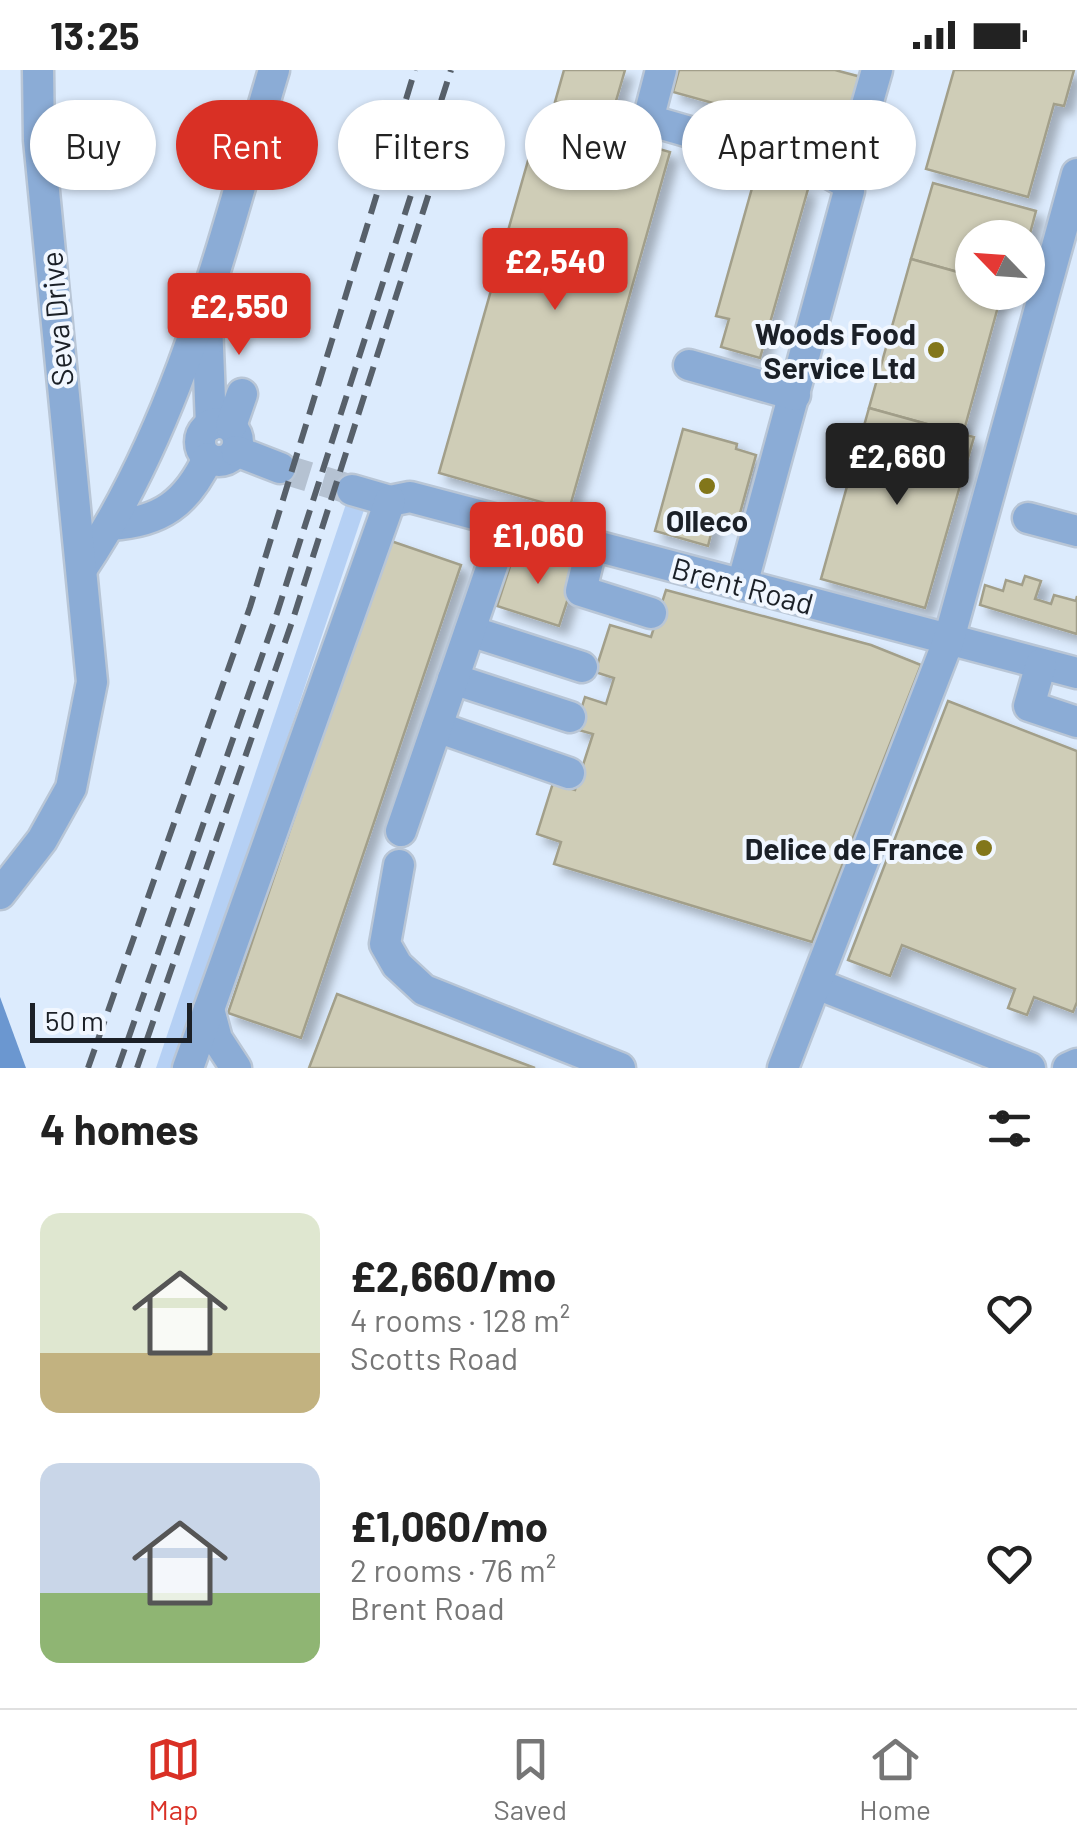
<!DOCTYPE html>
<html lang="en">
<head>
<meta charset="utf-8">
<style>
  :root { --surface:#fff; --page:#f2f2f2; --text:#222; --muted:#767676; --line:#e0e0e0; --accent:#d93025 }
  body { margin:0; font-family:Barlow,sans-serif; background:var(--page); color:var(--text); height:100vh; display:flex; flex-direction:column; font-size:38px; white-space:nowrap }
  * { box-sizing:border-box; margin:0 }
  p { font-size:32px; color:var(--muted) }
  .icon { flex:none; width:55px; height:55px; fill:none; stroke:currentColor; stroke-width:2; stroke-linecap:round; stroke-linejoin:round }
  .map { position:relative; height:998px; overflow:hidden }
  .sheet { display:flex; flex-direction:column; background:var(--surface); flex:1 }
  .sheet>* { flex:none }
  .top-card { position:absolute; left:30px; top:30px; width:1018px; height:90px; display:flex; gap:20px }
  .needle { width:65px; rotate:295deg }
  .tools { position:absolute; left:955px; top:150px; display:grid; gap:20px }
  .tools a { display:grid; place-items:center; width:90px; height:90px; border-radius:50%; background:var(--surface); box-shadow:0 2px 8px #0004; font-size:50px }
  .scale { position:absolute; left:30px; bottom:25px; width:162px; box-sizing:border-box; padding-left:10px; border:5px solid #1b2027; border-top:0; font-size:28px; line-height:35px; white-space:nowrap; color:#1b2027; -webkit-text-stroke:8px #f1f7ff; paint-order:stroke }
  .price { position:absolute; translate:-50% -85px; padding:0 22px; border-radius:10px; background:var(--accent); color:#fff; font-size:32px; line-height:65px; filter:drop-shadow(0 2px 5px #0008) }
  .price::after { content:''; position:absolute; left:50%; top:60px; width:30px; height:22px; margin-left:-15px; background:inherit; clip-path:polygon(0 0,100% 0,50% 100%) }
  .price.selected { background:#222; color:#fff }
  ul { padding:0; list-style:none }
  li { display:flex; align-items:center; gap:30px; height:250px; padding:0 40px }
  li span { display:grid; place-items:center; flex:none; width:280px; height:200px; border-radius:20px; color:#555 }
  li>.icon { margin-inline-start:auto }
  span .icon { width:120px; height:120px; fill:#fffc; stroke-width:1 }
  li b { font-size:42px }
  h2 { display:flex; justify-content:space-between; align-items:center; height:120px; padding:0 40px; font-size:42px }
  .pill { padding:0 35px; border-radius:45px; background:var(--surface); box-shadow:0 2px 8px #0004; font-size:35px; line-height:90px }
  .pill.selected { background:var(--accent); color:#fff }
  .status { display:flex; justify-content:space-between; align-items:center; height:70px; padding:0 50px; background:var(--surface); direction:ltr }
  .status svg { height:28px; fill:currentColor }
  .tab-bar { display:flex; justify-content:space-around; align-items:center; height:140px; border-top:2px solid var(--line); background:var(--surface); font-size:28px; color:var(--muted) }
  .tab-bar a { display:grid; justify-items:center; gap:5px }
  .tab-bar .selected { color:var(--accent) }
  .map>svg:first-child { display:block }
  .green { fill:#b5d0f4 }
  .water { fill:#6b97d0 }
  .building { fill:#cfcdb7; stroke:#a29f8a; stroke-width:2.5; filter:url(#shadow) }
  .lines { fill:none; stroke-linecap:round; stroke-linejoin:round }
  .minor-tunnel { stroke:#b5c2d2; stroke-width:30; stroke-dasharray:30 15; stroke-linecap:butt }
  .minor-casing { stroke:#b9c6d6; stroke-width:35 }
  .minor { stroke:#8bacd6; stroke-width:30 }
  .rail { stroke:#57606a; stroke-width:6; stroke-dasharray:20 10; stroke-linecap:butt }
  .poi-dot { fill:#82761a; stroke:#f1f7ff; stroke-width:4 }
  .labels { text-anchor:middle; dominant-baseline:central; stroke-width:8; stroke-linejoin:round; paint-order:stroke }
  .street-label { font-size:30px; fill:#1b2027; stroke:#f1f7ff }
  .poi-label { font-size:30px; font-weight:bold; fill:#1b2027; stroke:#f1f7ff; text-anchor:end }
</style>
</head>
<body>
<div class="status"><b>13:25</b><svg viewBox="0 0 49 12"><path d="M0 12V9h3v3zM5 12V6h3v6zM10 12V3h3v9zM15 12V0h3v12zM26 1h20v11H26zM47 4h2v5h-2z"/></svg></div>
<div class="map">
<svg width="1077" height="998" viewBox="0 0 1077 998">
  <defs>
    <filter id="shadow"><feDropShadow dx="8" dy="8" stdDeviation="5" flood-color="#0004"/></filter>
  </defs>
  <rect width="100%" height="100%" fill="#dcebfd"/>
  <!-- green -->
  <polygon class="green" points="347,431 365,437 177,998 156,998"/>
  <!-- water -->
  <polygon class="water" points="0,927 26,998 0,998"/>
  <!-- building -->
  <g class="building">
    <polygon points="564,0 625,0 611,48 555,32"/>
    <polygon points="679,0 835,0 861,7 843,69 673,22"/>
    <polygon points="954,0 1074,0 1064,36 1054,34 1028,127 926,99"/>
    <polygon points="541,45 670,82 569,440 439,403"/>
    <polygon points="756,104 808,119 760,288 721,277 729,249 716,246"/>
    <polygon points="933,113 1036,141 1028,171 972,168 972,206 911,189"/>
    <polygon points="911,189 972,206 972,222 1002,222 963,364 869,338"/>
    <polygon points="869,338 974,367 925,538 821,509"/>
    <polygon points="683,359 737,374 736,379 756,385 737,454 715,448 708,476 655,461"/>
    <polygon points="388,470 461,495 301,968 228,943"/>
    <polygon points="516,478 578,498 559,556 497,536"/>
    <polygon points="1025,506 1041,511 1035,529 1051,534 1054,525 1076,531 1077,526 1077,564 980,535 985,515 1003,521 1006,510 1022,515"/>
    <polygon points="666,520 871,575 921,595 812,872 554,794 561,772 537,764 553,713 575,720 593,664 575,659 585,627 606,634 614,608 595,602 610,555 651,567"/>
    <polygon points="948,631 1077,681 1077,932 1073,942 1034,927 1027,945 1008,938 1015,919 902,875 890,906 848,890"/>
    <polygon points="337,924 535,998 309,998"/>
  </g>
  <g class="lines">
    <!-- minor-tunnel -->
    <polyline class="minor-tunnel" points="280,398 352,420"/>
    <defs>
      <g id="minor">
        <polyline points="661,0 648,50 825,101 845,112 849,121 742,515"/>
        <polyline points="845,112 877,0"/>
        <polyline points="207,253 211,355"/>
        <polyline points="689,295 795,325"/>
        <circle cx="219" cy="372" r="19"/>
        <polyline points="231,356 242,324"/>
        <polyline points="236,381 280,398"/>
        <polyline points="352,420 390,431 410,427 1077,603"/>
        <polyline points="1028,448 1077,461"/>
        <path d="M111 455C161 452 187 433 208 388"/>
        <polyline points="592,475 581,521 651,543"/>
        <path d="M83 497C183 347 223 170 274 0"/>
        <polyline points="470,561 582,597"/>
        <polyline points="1041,594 1029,636 1077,652"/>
        <polyline points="453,609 570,647"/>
        <polyline points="437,657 569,703"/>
        <polyline points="401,761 507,452"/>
        <polyline points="399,795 385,874 397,895 424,920 620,998"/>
        <polyline points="0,824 42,770 71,718 92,612 39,70 38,0"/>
        <polyline points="817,914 1030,998"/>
        <polyline points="209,939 217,969 236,998"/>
        <polyline points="188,998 390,431"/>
        <polyline points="783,998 949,569 1077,104"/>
        <polyline points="1068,998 1077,994"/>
      </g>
    </defs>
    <!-- minor casing -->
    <use href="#minor" class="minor-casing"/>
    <!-- minor -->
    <use href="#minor" class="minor"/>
    <!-- rail -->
    <g class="rail">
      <polyline points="88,998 250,537 415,0"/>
      <polyline points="118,998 277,543 451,0"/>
      <polyline points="137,998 293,549 430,120"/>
    </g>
  </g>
  <!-- markers -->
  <g class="poi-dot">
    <circle cx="936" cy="280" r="10"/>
    <circle cx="707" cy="416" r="10"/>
    <circle cx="984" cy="778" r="10"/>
  </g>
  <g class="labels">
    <!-- street labels -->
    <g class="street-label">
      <text transform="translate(56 249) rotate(-95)">Seva Drive</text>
      <text transform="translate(743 515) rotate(15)">Brent Road</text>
    </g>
    <!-- poi labels -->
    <g class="poi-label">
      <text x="916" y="263">Woods Food<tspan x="916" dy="34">Service Ltd</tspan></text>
      <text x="707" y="450" text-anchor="middle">Olleco</text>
      <text x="964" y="778">Delice de France</text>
    </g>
  </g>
</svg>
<div class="tools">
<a><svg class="needle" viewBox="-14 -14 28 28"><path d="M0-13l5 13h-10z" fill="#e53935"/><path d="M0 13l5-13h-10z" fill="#767676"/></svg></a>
</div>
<div class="scale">50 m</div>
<b class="price" style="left:555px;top:243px">£2,540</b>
<b class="price" style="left:239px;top:288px">£2,550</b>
<b class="price selected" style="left:897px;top:438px">£2,660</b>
<b class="price" style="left:538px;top:517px">£1,060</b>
<div class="top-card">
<a class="pill">Buy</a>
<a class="pill selected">Rent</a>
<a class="pill">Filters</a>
<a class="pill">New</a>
<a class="pill">Apartment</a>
</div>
</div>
<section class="sheet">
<h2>4 homes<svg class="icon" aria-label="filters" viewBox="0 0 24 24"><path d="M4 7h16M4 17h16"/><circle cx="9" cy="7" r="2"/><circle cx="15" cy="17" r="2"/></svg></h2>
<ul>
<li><span style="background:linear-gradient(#dfe7d0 70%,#c2b280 0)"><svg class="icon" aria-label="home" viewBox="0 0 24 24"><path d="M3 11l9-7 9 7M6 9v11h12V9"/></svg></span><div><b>£2,660/mo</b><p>4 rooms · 128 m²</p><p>Scotts Road</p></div><svg class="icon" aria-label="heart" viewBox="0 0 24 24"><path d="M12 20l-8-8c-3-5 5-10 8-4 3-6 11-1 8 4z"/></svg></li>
<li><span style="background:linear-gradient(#c9d6e8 65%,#8fb573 0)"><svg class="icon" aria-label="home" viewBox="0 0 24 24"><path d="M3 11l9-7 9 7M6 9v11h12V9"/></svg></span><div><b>£1,060/mo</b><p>2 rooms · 76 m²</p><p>Brent Road</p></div><svg class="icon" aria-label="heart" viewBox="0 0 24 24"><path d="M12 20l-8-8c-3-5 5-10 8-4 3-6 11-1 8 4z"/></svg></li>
</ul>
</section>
<nav class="tab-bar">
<a class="selected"><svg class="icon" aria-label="map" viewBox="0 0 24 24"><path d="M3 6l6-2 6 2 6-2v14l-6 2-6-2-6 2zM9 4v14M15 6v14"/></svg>Map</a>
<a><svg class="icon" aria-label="saved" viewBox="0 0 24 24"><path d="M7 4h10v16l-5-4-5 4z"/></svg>Saved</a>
<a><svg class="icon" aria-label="home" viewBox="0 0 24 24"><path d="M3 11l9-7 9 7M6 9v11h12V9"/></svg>Home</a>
</nav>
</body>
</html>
